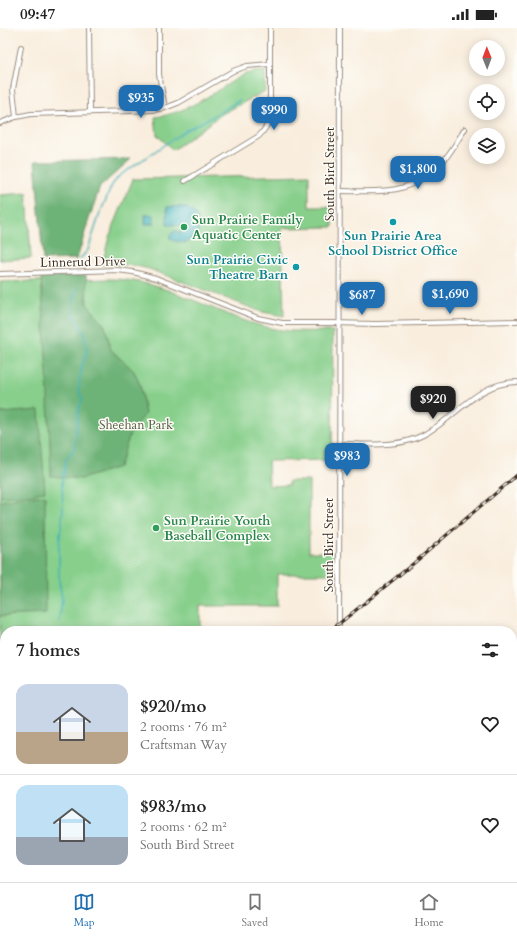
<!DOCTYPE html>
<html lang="en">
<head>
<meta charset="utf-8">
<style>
  :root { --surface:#fff; --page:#f6f6f6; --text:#222; --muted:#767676; --line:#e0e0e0; --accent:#1f6fb2 }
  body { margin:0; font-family:Cardo,serif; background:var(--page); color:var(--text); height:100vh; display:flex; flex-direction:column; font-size:15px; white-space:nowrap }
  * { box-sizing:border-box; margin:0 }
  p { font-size:13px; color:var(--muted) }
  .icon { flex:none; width:22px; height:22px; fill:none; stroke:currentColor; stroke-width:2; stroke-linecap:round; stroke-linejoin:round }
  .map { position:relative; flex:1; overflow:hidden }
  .drawer { position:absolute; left:0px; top:598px; width:517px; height:256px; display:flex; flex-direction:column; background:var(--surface); border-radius:16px 16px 0 0; box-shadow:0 2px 10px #0003 }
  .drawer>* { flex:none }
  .needle { width:26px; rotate:359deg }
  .tools { position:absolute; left:469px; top:12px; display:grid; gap:8px }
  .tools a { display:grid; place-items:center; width:36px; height:36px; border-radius:50%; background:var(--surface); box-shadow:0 2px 10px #0003; font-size:20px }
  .price { position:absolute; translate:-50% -34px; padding:0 9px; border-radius:8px; background:var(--accent); color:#fff; font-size:13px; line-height:26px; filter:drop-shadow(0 1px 2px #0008) }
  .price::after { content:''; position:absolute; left:50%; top:24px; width:12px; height:9px; margin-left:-6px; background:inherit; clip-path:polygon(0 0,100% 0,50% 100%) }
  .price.active { background:#222; color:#fff }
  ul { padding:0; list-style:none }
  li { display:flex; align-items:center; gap:12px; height:100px; padding:0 16px }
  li+li { border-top:1px solid var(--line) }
  li span { display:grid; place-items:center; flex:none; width:112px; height:80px; border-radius:12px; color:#555 }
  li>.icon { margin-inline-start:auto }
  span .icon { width:48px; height:48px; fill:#fffc; stroke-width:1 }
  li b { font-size:17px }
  h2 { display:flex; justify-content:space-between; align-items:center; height:48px; padding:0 16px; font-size:17px }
  .status { display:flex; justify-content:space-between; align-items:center; height:28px; padding:0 20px; background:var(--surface); direction:ltr }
  .status svg { height:11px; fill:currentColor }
  .menu { display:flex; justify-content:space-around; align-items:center; height:56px; border-top:1px solid var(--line); background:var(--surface); font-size:11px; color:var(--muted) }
  .menu a { display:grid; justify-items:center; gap:2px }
  .menu .active { color:var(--accent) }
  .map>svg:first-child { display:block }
  .green { fill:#87cf8b; stroke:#617c54 }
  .forest { fill:#6db277; stroke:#546e4a }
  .water { fill:#3fb0b9; stroke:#3d6d6c }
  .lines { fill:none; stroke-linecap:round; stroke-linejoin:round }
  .stream { stroke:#3fb0b9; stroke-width:1.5 }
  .street-casing { stroke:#9a8c7e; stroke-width:6 }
  .street { stroke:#fff; stroke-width:4 }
  .rail-casing { stroke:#3b2a1e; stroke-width:3 }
  .rail { stroke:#fdfcf7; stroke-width:1.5; stroke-dasharray:4.5; stroke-linecap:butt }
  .culture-dot { fill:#0f9aa8; stroke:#fdfcf7; stroke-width:1.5 }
  .leisure-dot { fill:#2e9e5b; stroke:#fdfcf7; stroke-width:1.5 }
  .labels { text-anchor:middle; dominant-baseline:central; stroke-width:3; stroke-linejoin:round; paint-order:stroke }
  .street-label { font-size:13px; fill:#3b2a1e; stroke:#fdfcf7 }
  .leisure-label { font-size:13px; font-weight:bold; fill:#27864d; stroke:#fdfcf7; text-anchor:start }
  .culture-label { font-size:13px; font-weight:bold; fill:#0d838f; stroke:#fdfcf7 }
  .park-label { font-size:13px; fill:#525c3f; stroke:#fdfcf7 }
</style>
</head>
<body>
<div class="status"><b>09:47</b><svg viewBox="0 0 49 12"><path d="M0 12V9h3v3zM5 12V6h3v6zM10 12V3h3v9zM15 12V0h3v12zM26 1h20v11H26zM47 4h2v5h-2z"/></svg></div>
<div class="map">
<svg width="517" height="854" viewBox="0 0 517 854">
  <rect width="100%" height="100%" fill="#fdfcf7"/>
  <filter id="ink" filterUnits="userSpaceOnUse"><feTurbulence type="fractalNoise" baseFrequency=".025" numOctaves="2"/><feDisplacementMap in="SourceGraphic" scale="8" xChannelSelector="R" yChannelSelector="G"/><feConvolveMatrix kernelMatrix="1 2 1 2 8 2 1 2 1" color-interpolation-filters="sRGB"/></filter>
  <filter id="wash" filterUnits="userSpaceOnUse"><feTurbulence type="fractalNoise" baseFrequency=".012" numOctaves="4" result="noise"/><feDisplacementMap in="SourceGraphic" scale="16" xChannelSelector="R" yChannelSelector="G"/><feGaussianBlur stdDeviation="0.9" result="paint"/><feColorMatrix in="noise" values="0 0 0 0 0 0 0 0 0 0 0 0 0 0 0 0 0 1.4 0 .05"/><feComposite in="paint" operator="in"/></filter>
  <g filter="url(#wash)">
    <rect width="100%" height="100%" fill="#f9eede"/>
    <!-- green -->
    <g class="green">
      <path d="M265 43V63L222 86 173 122 157 107 155 89C189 85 216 62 245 46L253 44Z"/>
      <polygon points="309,147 309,179 333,179 333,199 282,200 284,288 262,284 149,241 132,237 102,237 109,209 133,151"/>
      <polygon points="27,165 31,230 0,232 0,167"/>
      <path d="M110 251C165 251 213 286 266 299 288 305 310 303 333 303L332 432 268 433 269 458 289 457V453H309V524H334V546H277V578H200V603H5V849H23L18 854H0V254Z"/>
      <polygon points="517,842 517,854 345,854 345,849 512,849 512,843"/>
    </g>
    <!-- forest -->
    <g class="forest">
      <polygon points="131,131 100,159 88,194 77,231 43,232 35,133"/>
      <polygon points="86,247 87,276 105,298 111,322 134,343 140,357 145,386 130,406 119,439 81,451 51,448 47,346 41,249"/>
      <polygon points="39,382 45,463 31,467 0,469 0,385"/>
      <polygon points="45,467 46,586 0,588 0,473"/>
    </g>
    <!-- water -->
    <g class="water">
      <path d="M167 179C172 179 178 178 183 179 196 181 204 196 196 208 194 211 189 213 186 215L174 213 169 209 175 202 181 206 180 197H167Z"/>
      <rect x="145" y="187" width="9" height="9"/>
    </g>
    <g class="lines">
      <!-- stream -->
      <g class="stream">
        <polyline points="80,231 88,222 99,188 112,157 119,148 186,102 212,89 240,72"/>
        <polyline points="60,594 62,570 59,553 59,516 63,483 62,454 66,432 74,421 78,385 82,371 79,362 80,349 82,339 87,322 84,306 72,283 77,259"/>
      </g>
    </g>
  </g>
  <g filter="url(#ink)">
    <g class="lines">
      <defs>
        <g id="street">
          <polyline points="89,0 90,84"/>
          <polyline points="159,0 159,46 165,80"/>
          <polyline points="16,89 13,61 21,19"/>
          <polyline points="0,95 16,89 31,86 130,83 153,82 165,80 178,75 233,43 247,38 270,36"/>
          <path d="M185 153 259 108C265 102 268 97 270 88V0"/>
          <path d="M340 163C359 163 383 165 401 160 417 156 439 140 448 127 454 119 459 110 465 101"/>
          <polyline points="0,246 117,242 133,244 156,250 258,290 282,295 332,295 376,296 517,293"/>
          <path d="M339 416C367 416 398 420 423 407 457 390 475 355 517 354"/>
          <polyline points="339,603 340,0"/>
          <polyline points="341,849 341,854"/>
        </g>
      </defs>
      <!-- street casing -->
      <use href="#street" class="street-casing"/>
      <!-- street -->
      <use href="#street" class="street"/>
      <defs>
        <g id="rail">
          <polyline points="330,603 414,535 517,447"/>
          <polyline points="32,854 38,849"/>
        </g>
      </defs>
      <!-- rail casing -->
      <use href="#rail" class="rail-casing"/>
      <!-- rail -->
      <use href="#rail" class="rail"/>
    </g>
  </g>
  <!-- markers -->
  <g class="culture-dot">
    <circle cx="393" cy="194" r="4"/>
    <circle cx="296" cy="239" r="4"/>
  </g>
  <g class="leisure-dot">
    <circle cx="184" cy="199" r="4"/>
    <circle cx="156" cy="500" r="4"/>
  </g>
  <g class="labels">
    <!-- street labels -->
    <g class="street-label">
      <text transform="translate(330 146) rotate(-90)">South Bird Street</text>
      <text transform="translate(83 234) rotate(-1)">Linnerud Drive</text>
      <text transform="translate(329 517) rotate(-90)">South Bird Street</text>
    </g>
    <!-- leisure labels -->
    <g class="leisure-label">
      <text x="192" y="192">Sun Prairie Family<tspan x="192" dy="15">Aquatic Center</tspan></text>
      <text x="164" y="493">Sun Prairie Youth<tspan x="164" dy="15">Baseball Complex</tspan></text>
    </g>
    <!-- culture labels -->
    <g class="culture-label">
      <text x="393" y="208">Sun Prairie Area<tspan x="393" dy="15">School District Office</tspan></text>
      <text x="288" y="232" text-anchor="end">Sun Prairie Civic<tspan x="288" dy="15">Theatre Barn</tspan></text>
    </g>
    <!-- park labels -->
    <g class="park-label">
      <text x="136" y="397">Sheehan Park</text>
    </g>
  </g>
</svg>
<div class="tools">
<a><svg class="needle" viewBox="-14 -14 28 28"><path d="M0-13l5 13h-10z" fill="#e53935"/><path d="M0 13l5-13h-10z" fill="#767676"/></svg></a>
<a><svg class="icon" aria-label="locate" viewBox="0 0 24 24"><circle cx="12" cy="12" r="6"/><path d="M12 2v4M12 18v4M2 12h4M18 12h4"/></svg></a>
<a><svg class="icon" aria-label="layers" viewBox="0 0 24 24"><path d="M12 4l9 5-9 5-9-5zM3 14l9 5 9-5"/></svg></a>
</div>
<b class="price" style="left:141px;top:91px">$935</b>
<b class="price" style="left:274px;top:103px">$990</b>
<b class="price" style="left:418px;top:162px">$1,800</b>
<b class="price" style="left:450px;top:287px">$1,690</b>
<b class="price" style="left:362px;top:288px">$687</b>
<b class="price active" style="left:433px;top:392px">$920</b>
<b class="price" style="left:347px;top:449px">$983</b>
<section class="drawer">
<h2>7 homes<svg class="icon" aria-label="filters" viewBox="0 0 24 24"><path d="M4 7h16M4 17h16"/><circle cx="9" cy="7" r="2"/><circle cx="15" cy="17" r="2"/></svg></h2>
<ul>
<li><span style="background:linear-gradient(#c9d6e8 60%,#b9a48a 0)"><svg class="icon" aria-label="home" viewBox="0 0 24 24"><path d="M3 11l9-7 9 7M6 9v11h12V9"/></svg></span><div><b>$920/mo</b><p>2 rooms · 76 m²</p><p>Craftsman Way</p></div><svg class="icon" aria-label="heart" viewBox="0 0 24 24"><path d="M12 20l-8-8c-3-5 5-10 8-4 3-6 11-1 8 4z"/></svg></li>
<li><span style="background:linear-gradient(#bfe0f5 65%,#9aa5b1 0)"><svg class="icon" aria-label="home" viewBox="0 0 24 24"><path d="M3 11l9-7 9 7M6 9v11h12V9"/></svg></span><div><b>$983/mo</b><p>2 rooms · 62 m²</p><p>South Bird Street</p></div><svg class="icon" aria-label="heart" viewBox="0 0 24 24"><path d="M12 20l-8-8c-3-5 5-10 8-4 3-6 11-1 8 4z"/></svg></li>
</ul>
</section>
</div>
<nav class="menu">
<a class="active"><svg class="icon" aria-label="map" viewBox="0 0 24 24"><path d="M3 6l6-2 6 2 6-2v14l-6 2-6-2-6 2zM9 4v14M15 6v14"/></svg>Map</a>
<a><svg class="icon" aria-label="saved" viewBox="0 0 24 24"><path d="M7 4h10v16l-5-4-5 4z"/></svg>Saved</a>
<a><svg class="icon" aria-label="home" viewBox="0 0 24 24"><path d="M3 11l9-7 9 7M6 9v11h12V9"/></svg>Home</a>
</nav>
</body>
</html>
